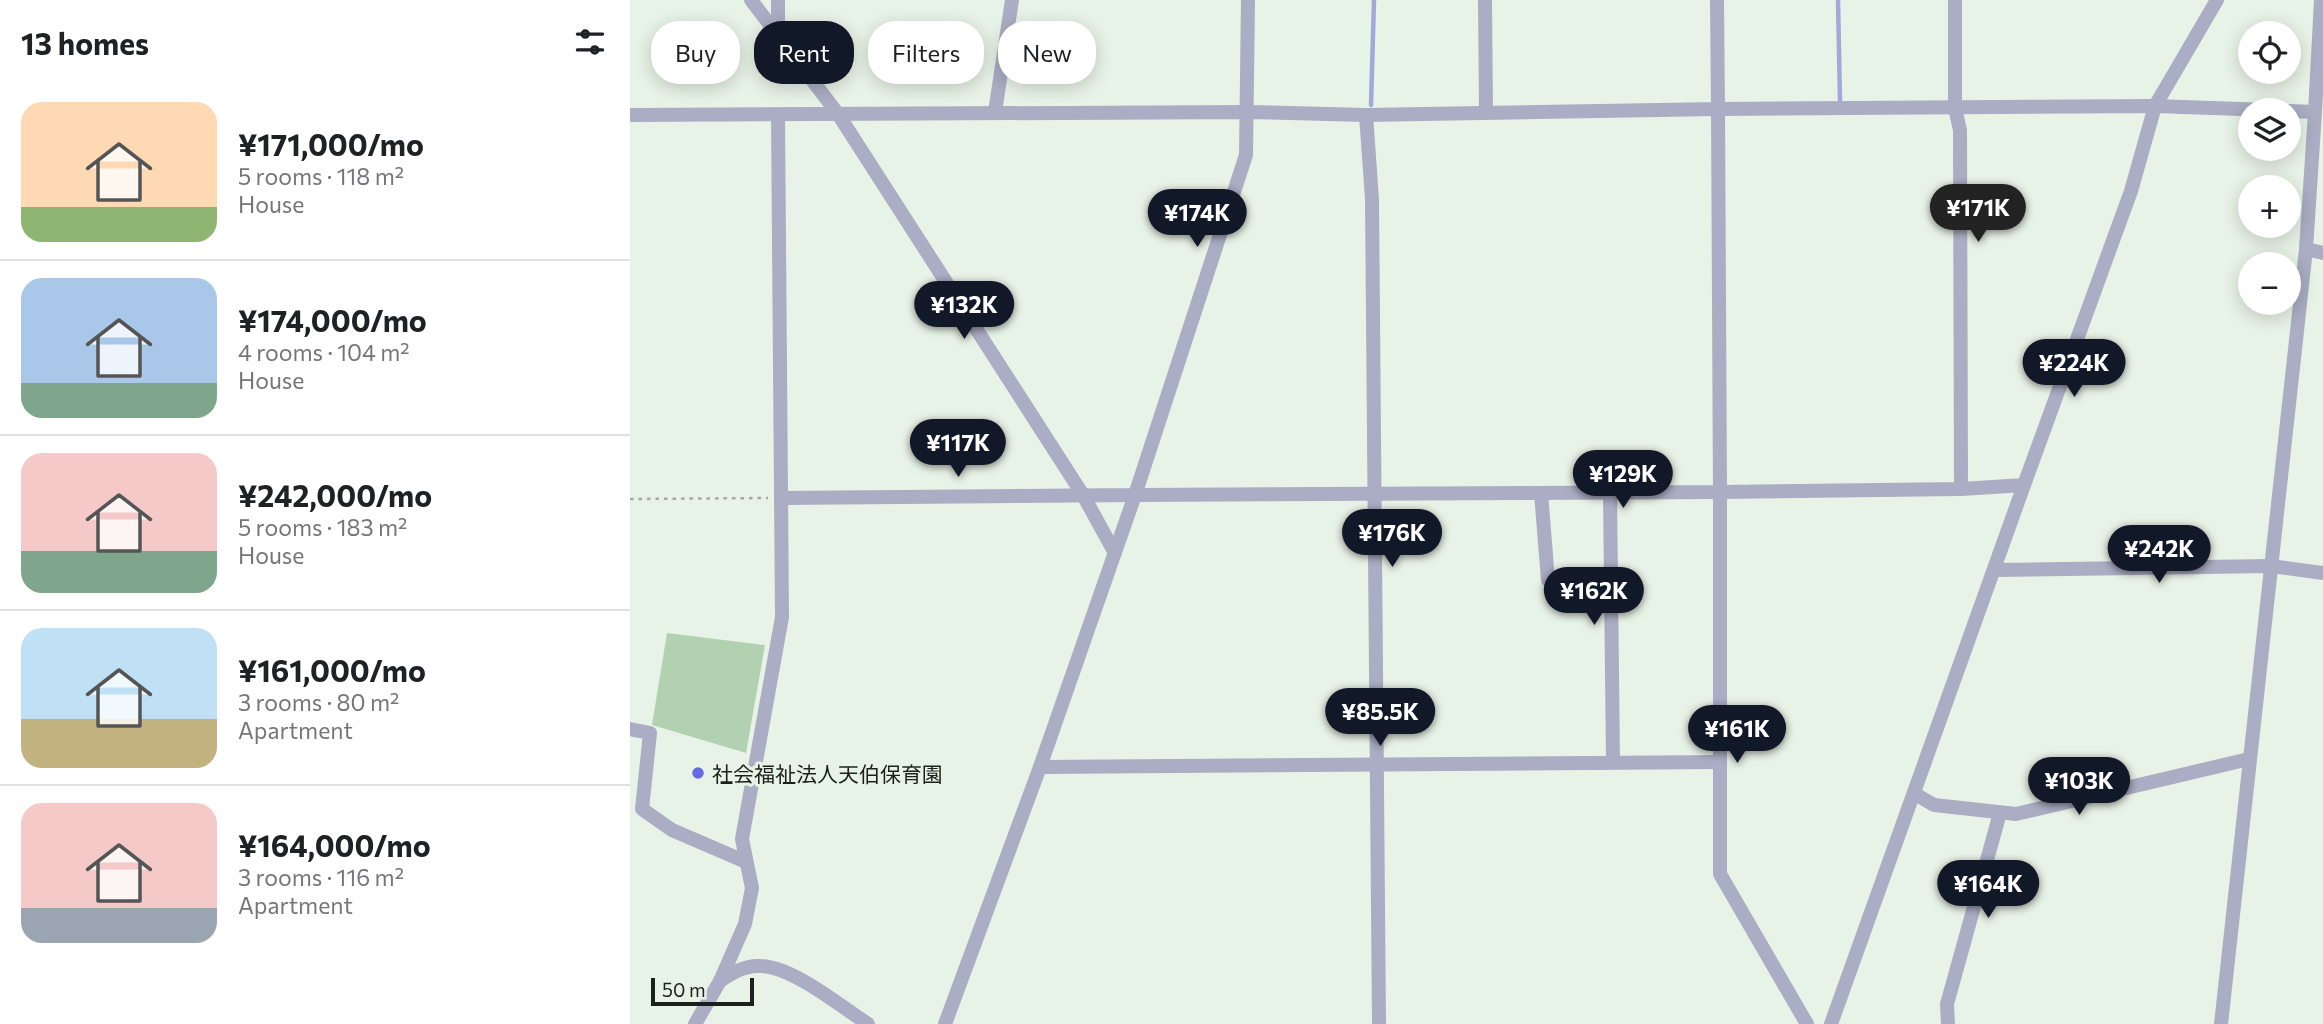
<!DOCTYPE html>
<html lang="en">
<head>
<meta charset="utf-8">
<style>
  :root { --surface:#fff; --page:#f2f2f2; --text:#202124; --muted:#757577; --line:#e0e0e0; --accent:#111827 }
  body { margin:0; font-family:Commissioner,"Noto Sans JP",sans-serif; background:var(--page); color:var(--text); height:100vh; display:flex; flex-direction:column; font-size:26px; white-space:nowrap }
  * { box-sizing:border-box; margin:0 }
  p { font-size:23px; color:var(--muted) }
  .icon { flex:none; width:38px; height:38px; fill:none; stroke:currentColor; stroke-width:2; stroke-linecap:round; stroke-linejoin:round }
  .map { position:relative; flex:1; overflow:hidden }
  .panel { display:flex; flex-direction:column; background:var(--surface); width:630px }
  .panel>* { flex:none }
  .top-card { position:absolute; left:21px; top:21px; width:665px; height:63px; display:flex; gap:14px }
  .fabs { position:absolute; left:1608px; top:21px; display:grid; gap:14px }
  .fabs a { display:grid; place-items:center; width:63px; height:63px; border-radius:50%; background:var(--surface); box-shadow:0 4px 18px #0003; font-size:35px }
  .scale { position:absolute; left:21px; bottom:18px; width:103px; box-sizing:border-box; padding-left:7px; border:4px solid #1c201c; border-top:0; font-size:19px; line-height:24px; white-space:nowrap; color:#1c201c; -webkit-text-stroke:5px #e8f3e7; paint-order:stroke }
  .price { position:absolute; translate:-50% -60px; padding:0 16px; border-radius:24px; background:var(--accent); color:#fff; font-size:23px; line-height:46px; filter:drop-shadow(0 2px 4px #0008) }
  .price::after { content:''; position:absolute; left:50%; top:42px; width:21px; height:16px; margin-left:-10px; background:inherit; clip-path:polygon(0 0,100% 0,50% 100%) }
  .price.current { background:#222; color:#fff }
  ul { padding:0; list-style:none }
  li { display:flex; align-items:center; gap:21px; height:175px; padding:0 21px }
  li+li { border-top:2px solid var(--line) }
  li span { display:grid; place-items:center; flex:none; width:196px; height:140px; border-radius:21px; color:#555 }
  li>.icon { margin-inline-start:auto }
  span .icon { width:84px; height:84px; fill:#fffc; stroke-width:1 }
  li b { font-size:30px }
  h2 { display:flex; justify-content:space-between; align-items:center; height:84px; padding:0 21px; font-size:30px }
  .pill { padding:0 24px; border-radius:28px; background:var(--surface); box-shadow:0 4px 18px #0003; font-size:24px; line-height:63px }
  .pill.current { background:var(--accent); color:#fff }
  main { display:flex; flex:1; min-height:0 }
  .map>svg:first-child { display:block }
  .green { fill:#b2d1b1 }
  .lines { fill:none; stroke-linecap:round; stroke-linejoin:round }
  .stream { stroke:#a1a9d9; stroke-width:4.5 }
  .path { stroke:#a1a9a0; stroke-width:2.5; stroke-dasharray:3.5 5; stroke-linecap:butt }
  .street { stroke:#aaadc3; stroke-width:14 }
  .poi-dot { fill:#6669e2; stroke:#e8f3e7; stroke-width:2.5 }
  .labels { text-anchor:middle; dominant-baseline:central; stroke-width:6; stroke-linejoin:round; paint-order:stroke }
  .poi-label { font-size:21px; fill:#1c201c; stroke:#e8f3e7; text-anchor:start }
</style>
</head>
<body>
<main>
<section class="panel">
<h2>13 homes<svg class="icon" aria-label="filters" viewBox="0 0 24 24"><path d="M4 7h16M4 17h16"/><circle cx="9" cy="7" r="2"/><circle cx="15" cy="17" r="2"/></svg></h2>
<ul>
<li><span style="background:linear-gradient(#ffd9b3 75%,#8fb573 0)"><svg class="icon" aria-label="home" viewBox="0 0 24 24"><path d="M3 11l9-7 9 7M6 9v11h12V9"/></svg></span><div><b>¥171,000/mo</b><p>5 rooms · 118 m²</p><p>House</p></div></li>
<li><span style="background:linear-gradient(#a9c7e8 75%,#7fa58c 0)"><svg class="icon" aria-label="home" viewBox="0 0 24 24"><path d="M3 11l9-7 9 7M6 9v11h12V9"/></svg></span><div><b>¥174,000/mo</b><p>4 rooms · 104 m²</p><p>House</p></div></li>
<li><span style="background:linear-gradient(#f6c9c9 70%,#7fa58c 0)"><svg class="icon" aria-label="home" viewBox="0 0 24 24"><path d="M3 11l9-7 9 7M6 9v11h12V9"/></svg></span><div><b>¥242,000/mo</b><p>5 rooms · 183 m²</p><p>House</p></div></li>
<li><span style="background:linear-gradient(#bfe0f5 65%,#c2b280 0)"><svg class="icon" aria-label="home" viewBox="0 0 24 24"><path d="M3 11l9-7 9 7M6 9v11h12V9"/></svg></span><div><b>¥161,000/mo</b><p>3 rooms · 80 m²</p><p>Apartment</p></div></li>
<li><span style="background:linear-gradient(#f6c9c9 75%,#9aa5b1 0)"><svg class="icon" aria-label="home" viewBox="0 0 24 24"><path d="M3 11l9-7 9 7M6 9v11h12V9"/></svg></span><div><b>¥164,000/mo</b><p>3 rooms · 116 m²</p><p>Apartment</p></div></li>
</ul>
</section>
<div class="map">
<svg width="1693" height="1024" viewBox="0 0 1693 1024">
  <rect width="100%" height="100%" fill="#e8f3e7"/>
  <!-- green -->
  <polygon class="green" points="37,633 135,645 116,753 22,725"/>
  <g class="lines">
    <!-- stream -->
    <g class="stream">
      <polyline points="1208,0 1210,101"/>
      <polyline points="741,105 744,0"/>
    </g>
    <!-- path -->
    <polyline class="path" points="0,499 138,498"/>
    <!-- street -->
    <g class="street">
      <polyline points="121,0 208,114 453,495 485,553"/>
      <polyline points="855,0 856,111"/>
      <polyline points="1325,0 1325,108 1330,130 1331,489"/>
      <polyline points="145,31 148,21 148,0"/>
      <polyline points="1659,111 1685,112 1676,249 1693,253"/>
      <polyline points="365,112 382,0"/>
      <polyline points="1685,112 1691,0"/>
      <polyline points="0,115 619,112 736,115 1088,109 1087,0"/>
      <path d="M148 115 152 617 112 839 122 888 115 924 90 981C102 973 115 965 130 966 164 967 210 1006 238 1024"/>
      <polyline points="736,115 742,199 749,1024"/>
      <polyline points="980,492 983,762"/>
      <polyline points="911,493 918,580"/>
      <polyline points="151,498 505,495 616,155 618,0"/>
      <polyline points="1366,570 1641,566 1693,573"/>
      <polyline points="0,729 20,733 12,809 42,830 114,861"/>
      <polyline points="410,767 1089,762"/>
      <polyline points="1285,794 1304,805 1386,814 1619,759"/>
      <polyline points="65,1024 90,981"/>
      <polyline points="315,1024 410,767 505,495 1090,492 1088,109 1525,106 1639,110"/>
      <polyline points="1177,1024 1090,874 1090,492 1331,489 1394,485 1501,191 1525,106 1587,0"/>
      <polyline points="1201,1024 1394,485"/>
      <polyline points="1318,1024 1317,1004 1370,813"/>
      <polyline points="1591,1024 1676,249"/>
    </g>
  </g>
  <!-- markers -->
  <circle class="poi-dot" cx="68" cy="773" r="7"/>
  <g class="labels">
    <!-- poi labels -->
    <g class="poi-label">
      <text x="82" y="773">社会福祉法人天伯保育園</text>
    </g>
  </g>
</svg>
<div class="fabs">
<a><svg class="icon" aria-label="locate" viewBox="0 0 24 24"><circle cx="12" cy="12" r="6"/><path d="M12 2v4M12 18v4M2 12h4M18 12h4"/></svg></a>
<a><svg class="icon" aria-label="layers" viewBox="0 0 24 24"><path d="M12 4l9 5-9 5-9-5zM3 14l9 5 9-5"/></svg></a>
<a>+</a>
<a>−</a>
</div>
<div class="scale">50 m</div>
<b class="price current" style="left:1348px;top:244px">¥171K</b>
<b class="price" style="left:567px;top:249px">¥174K</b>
<b class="price" style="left:334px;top:341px">¥132K</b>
<b class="price" style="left:1444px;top:399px">¥224K</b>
<b class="price" style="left:328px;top:479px">¥117K</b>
<b class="price" style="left:993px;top:510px">¥129K</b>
<b class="price" style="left:762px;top:569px">¥176K</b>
<b class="price" style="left:1529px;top:585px">¥242K</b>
<b class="price" style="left:964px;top:627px">¥162K</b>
<b class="price" style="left:750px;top:748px">¥85.5K</b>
<b class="price" style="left:1107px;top:765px">¥161K</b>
<b class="price" style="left:1449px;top:817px">¥103K</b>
<b class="price" style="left:1358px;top:920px">¥164K</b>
<div class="top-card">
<a class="pill">Buy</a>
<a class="pill current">Rent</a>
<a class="pill">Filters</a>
<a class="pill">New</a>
</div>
</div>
</main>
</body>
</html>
